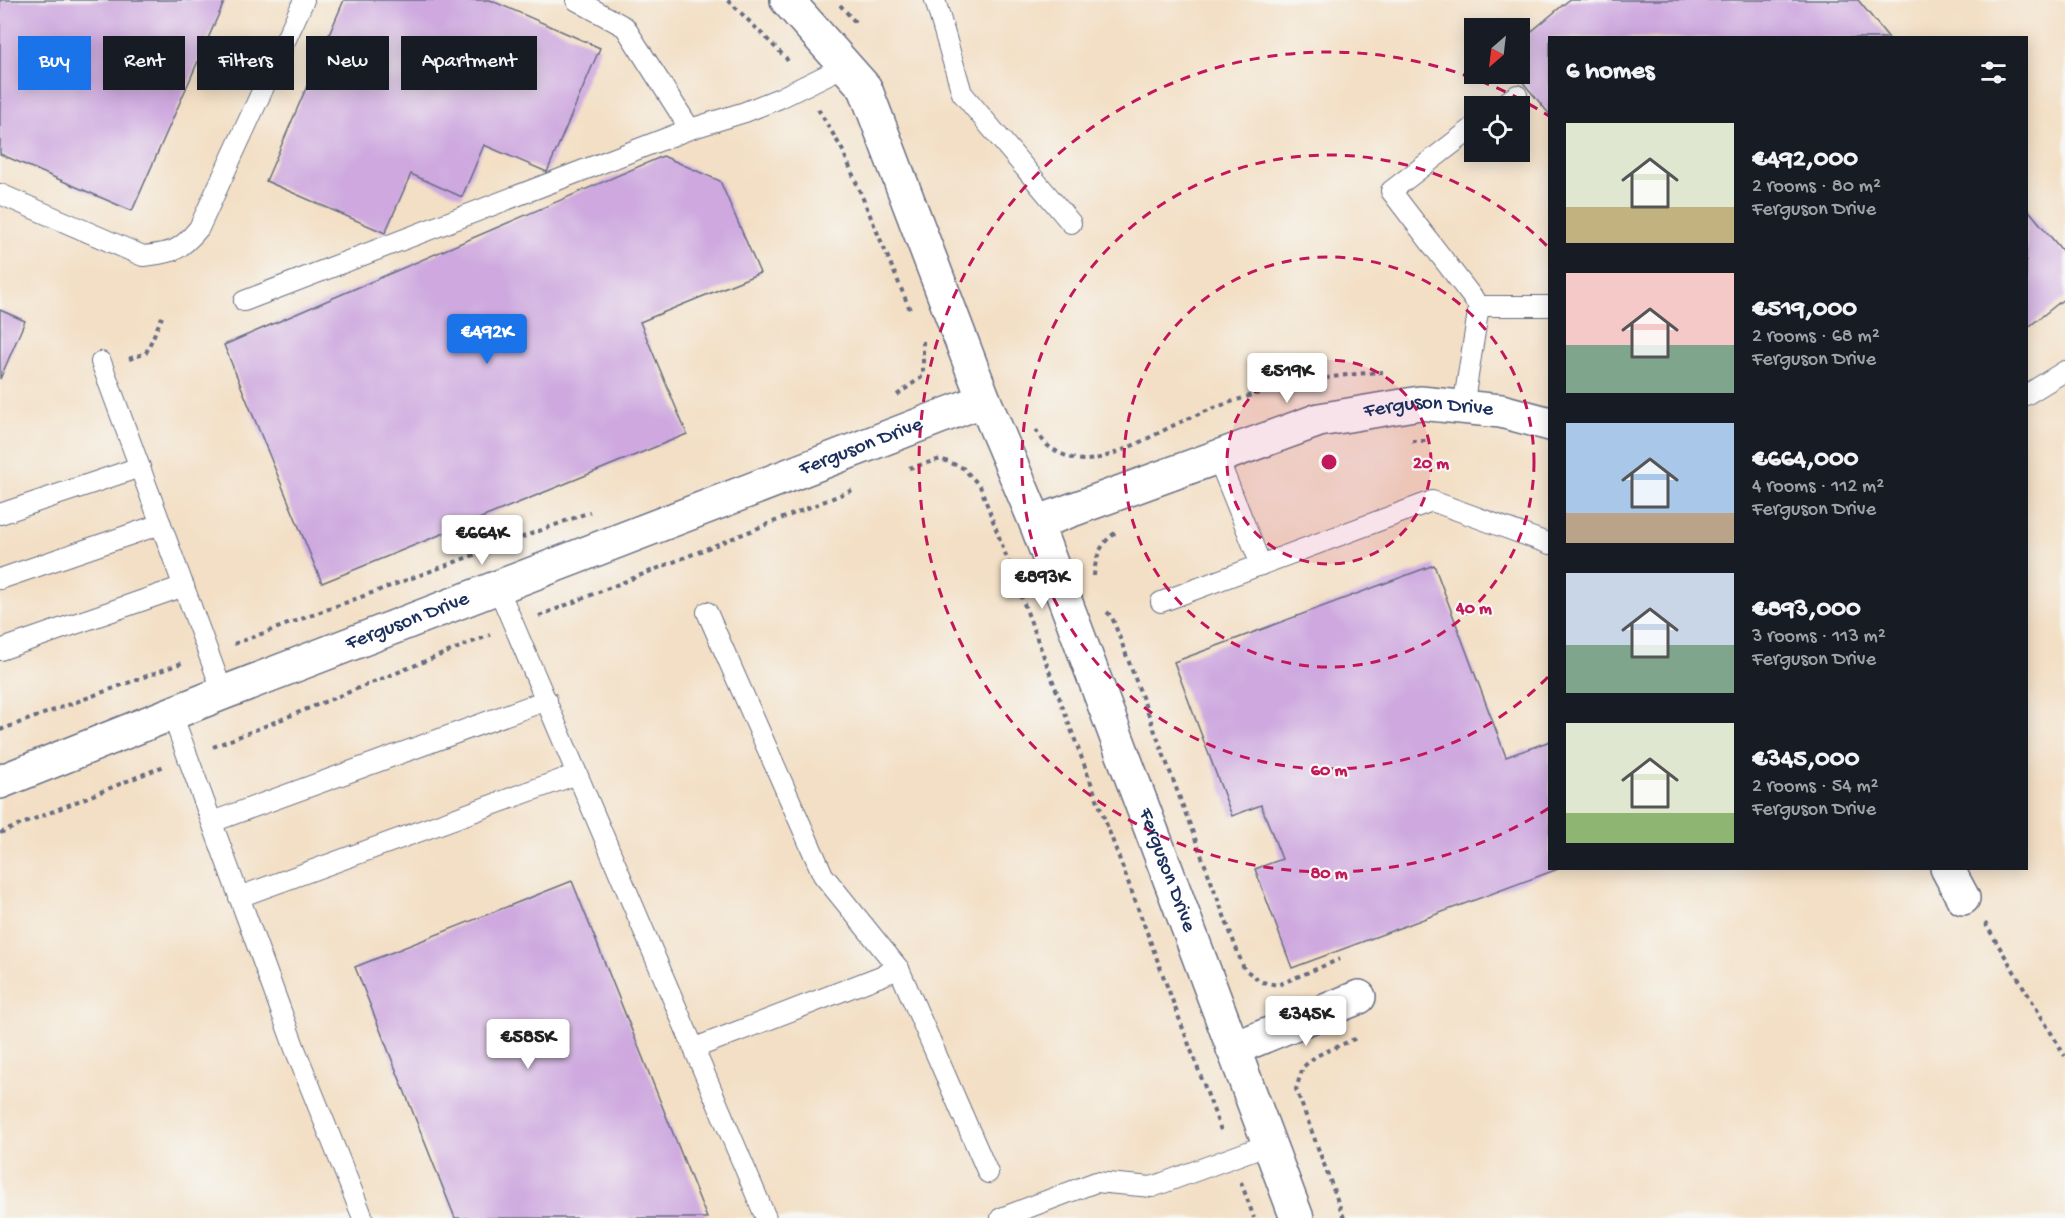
<!DOCTYPE html>
<html lang="en">
<head>
<meta charset="utf-8">
<style>
  :root { --surface:#171b24; --page:#242831; --text:#f1f3f6; --muted:#9ea1a6; --accent:#1a73e8 }
  body { margin:0; font-family:"Gochi Hand",sans-serif; background:var(--page); color:var(--text); height:100vh; display:flex; flex-direction:column; font-size:22px; white-space:nowrap }
  * { box-sizing:border-box; margin:0 }
  p { font-size:20px; color:var(--muted) }
  .icon { flex:none; width:33px; height:33px; fill:none; stroke:currentColor; stroke-width:2; stroke-linecap:round; stroke-linejoin:round }
  .map { position:relative; flex:1; overflow:hidden }
  .side { position:absolute; left:1548px; top:36px; width:480px; height:834px; display:flex; flex-direction:column; background:var(--surface); border-radius:0px; box-shadow:0 3px 15px #0003 }
  .side>* { flex:none }
  .top-card { position:absolute; left:18px; top:36px; width:570px; height:54px; display:flex; gap:12px }
  .needle { width:39px; rotate:208deg }
  .fabs { position:absolute; left:1464px; top:18px; display:grid; gap:12px }
  .fabs a { display:grid; place-items:center; width:66px; height:66px; border-radius:0px; background:var(--surface); box-shadow:0 3px 15px #0003; font-size:30px }
  .price { position:absolute; translate:-50% -51px; padding:0 14px; border-radius:6px; background:#fff; color:#222; font-size:20px; line-height:39px; filter:drop-shadow(0 2px 3px #0008) }
  .price::after { content:''; position:absolute; left:50%; top:36px; width:18px; height:14px; margin-left:-9px; background:inherit; clip-path:polygon(0 0,100% 0,50% 100%) }
  .price.on { background:var(--accent); color:#fff }
  ul { padding:0; list-style:none }
  li { display:flex; align-items:center; gap:18px; height:150px; padding:0 18px }
  li span { display:grid; place-items:center; flex:none; width:168px; height:120px; border-radius:0px; color:#555 }
  li>.icon { margin-inline-start:auto }
  span .icon { width:72px; height:72px; fill:#fffc; stroke-width:1 }
  li b { font-size:26px }
  h2 { display:flex; justify-content:space-between; align-items:center; height:72px; padding:0 18px; font-size:26px }
  .tag { padding:0 21px; border-radius:0px; background:var(--surface); box-shadow:0 3px 15px #0003; font-size:21px; line-height:54px }
  .tag.on { background:var(--accent); color:#fff }
  .map>svg:first-child { display:block }
  .building { fill:#cea8df }
  .lines { fill:none; stroke-linecap:round; stroke-linejoin:round }
  .service-casing { stroke:#676d82; stroke-width:22 }
  .minor-casing { stroke:#676d82; stroke-width:36 }
  .path { stroke:#676d82; stroke-width:4; stroke-dasharray:4.5 4.5; stroke-linecap:butt }
  .service { stroke:#fff; stroke-width:20 }
  .minor { stroke:#fff; stroke-width:33 }
  .ring { fill:none; stroke:#c2185b; stroke-width:3; stroke-dasharray:10 8 }
  .labels { text-anchor:middle; dominant-baseline:central; stroke-width:4.5; stroke-linejoin:round; paint-order:stroke }
  .street-label { font-size:21px; fill:#1b2f5e; stroke:#f6f6f2 }
  .centre { fill:#c2185b; stroke:#f6f6f2; stroke-width:3 }
  .ring-label { font-size:18px; text-anchor:middle; font-weight:bold; fill:#c2185b; stroke:#f6f6f2; stroke-width:4.5; stroke-linejoin:round; paint-order:stroke }
</style>
</head>
<body>
<div class="map">
<svg width="2065" height="1218" viewBox="0 0 2065 1218">
  <rect width="100%" height="100%" fill="#f6f6f2"/>
  <filter id="ink" filterUnits="userSpaceOnUse"><feTurbulence type="fractalNoise" baseFrequency=".0167" numOctaves="2"/><feDisplacementMap in="SourceGraphic" scale="12" xChannelSelector="R" yChannelSelector="G"/><feConvolveMatrix kernelMatrix="1 2 1 2 8 2 1 2 1" color-interpolation-filters="sRGB"/></filter>
  <filter id="wash" filterUnits="userSpaceOnUse"><feTurbulence type="fractalNoise" baseFrequency=".008" numOctaves="4" result="noise"/><feDisplacementMap in="SourceGraphic" scale="24" xChannelSelector="R" yChannelSelector="G"/><feGaussianBlur stdDeviation="1.35" result="paint"/><feColorMatrix in="noise" values="0 0 0 0 0 0 0 0 0 0 0 0 0 0 0 0 0 1.4 0 .05"/><feComposite in="paint" operator="in"/></filter>
  <g filter="url(#wash)">
    <rect width="100%" height="100%" fill="#f3dfc5"/>
    <g id="blocks">
      <!-- building -->
      <g class="building">
        <polygon points="0,0 225,0 132,211 0,154"/>
        <polygon points="344,0 490,0 600,48 547,172 484,145 462,197 411,174 385,233 266,181"/>
        <polygon points="1569,0 1858,0 1889,38 1550,38 1550,115 1516,74 1520,74 1520,41"/>
        <polygon points="663,156 720,181 760,273 640,322 687,434 322,583 224,345"/>
        <polygon points="2026,207 2065,254 2065,298 2026,329"/>
        <polygon points="0,310 25,321 0,379"/>
        <polygon points="1434,565 1506,757 1550,741 1550,868 1558,869 1292,968 1255,869 1282,859 1261,805 1232,816 1174,662"/>
        <polygon points="572,881 707,1218 455,1218 355,967"/>
      </g>
    </g>
  </g>
  <g filter="url(#ink)">
    <use href="#blocks" fill-opacity="0" stroke="#676d82" stroke-width="1.5"/>
    <g class="lines">
      <defs>
        <g id="service">
          <polyline points="576,0 625,27 690,129"/>
          <polyline points="935,0 962,93 1071,223"/>
          <polyline points="1501,106 1517,95"/>
          <path d="M0 194 143 256C173 253 180 251 199 228L304 0"/>
          <polyline points="244,301 690,129 745,112 780,98 845,66"/>
          <polyline points="1479,306 1550,306"/>
          <polyline points="101,362 223,693"/>
          <polyline points="2026,395 2065,371"/>
          <polyline points="1463,407 1479,306 1391,191 1474,127"/>
          <polyline points="1217,456 1261,565"/>
          <polyline points="0,514 140,467"/>
          <polyline points="0,579 161,524"/>
          <polyline points="498,588 766,1218"/>
          <polyline points="1161,602 1432,501 1550,544"/>
          <polyline points="707,612 823,875 899,969 988,1173"/>
          <polyline points="0,650 184,586"/>
          <polyline points="172,714 295,1049 363,1218"/>
          <polyline points="212,822 547,700"/>
          <polyline points="239,897 577,774"/>
          <polyline points="695,1048 899,969"/>
          <polyline points="1001,1218 1096,1182 1152,1187 1269,1144"/>
        </g>
        <g id="minor">
          <path id="s1" d="M787 0 865 88 984 400 1036 523 1297 1218"/>
          <path id="s2" d="M1036 523 1319 420 1420 403 1501 411 1550 424"/>
          <path id="s3" d="M0 782 223 693 984 400"/>
          <polyline points="1947,868 1963,898"/>
          <polyline points="1233,1049 1359,997"/>
        </g>
      </defs>
      <!-- service casing -->
      <use href="#service" class="service-casing"/>
      <!-- minor casing -->
      <use href="#minor" class="minor-casing"/>
      <!-- path -->
      <g class="path">
        <polyline points="728,0 786,58 790,65"/>
        <polyline points="840,5 857,24"/>
        <polyline points="818,109 842,149 911,312"/>
        <polyline points="129,359 146,353 162,317"/>
        <polyline points="897,395 923,376 923,341"/>
        <path d="M1036 430C1039 435 1043 441 1047 445 1055 452 1073 460 1084 460 1110 461 1160 431 1185 420 1246 393 1317 375 1383 372"/>
        <polyline points="1412,441 1428,441"/>
        <polyline points="909,468 941,459 963,468 980,486 1222,1133"/>
        <path d="M1094 576C1095 558 1101 541 1117 532"/>
        <polyline points="1107,612 1112,617 1244,969 1262,982 1278,985 1340,959"/>
        <polyline points="539,616 855,489"/>
        <polyline points="234,644 590,512"/>
        <polyline points="0,730 182,663"/>
        <polyline points="213,747 490,635"/>
        <polyline points="0,833 164,766"/>
        <polyline points="1985,923 2065,1056"/>
        <polyline points="1241,1182 1254,1218"/>
        <polyline points="1344,1218 1296,1089 1303,1067 1316,1056 1359,1037"/>
      </g>
      <!-- service -->
      <use href="#service" class="service"/>
      <!-- minor -->
      <use href="#minor" class="minor"/>
    </g>
  </g>
  <!-- distance rings -->
  <circle cx="1329" cy="462" r="102" fill="#c2185b" fill-opacity=".12"/>
  <g class="ring">
    <circle cx="1329" cy="462" r="102"/>
    <circle cx="1329" cy="462" r="205"/>
    <path d="M1548 677A307 307 0 1 1 1548 247"/>
    <path d="M1549 808A410 410 0 1 1 1549 116"/>
  </g>
  <g class="labels">
    <!-- street labels -->
    <g class="street-label">
      <text stroke="none"><textPath href="#s2" startOffset="412">Ferguson Drive</textPath></text>
      <text stroke="none"><textPath href="#s3" startOffset="924">Ferguson Drive</textPath></text>
      <text stroke="none"><textPath href="#s3" startOffset="438">Ferguson Drive</textPath></text>
      <text stroke="none"><textPath href="#s1" startOffset="956">Ferguson Drive</textPath></text>
    </g>
  </g>
  <circle cx="1329" cy="462" r="9" class="centre"/>
  <g class="ring-label">
    <text x="1431" y="468">20 m</text>
    <text x="1474" y="613">40 m</text>
    <text x="1329" y="775">60 m</text>
    <text x="1329" y="878">80 m</text>
  </g>
</svg>
<div class="fabs">
<a><svg class="needle" viewBox="-14 -14 28 28"><path d="M0-13l5 13h-10z" fill="#e53935"/><path d="M0 13l5-13h-10z" fill="#9ea1a6"/></svg></a>
<a><svg class="icon" aria-label="locate" viewBox="0 0 24 24"><circle cx="12" cy="12" r="6"/><path d="M12 2v4M12 18v4M2 12h4M18 12h4"/></svg></a>
</div>
<b class="price on" style="left:487px;top:365px">€492K</b>
<b class="price" style="left:1287px;top:404px">€519K</b>
<b class="price" style="left:482px;top:566px">€664K</b>
<b class="price" style="left:1042px;top:610px">€893K</b>
<b class="price" style="left:1306px;top:1047px">€345K</b>
<b class="price" style="left:528px;top:1070px">€585K</b>
<div class="top-card">
<a class="tag on">Buy</a>
<a class="tag">Rent</a>
<a class="tag">Filters</a>
<a class="tag">New</a>
<a class="tag">Apartment</a>
</div>
<section class="side">
<h2>6 homes<svg class="icon" aria-label="filters" viewBox="0 0 24 24"><path d="M4 7h16M4 17h16"/><circle cx="9" cy="7" r="2"/><circle cx="15" cy="17" r="2"/></svg></h2>
<ul>
<li><span style="background:linear-gradient(#dfe7d0 70%,#c2b280 0)"><svg class="icon" aria-label="home" viewBox="0 0 24 24"><path d="M3 11l9-7 9 7M6 9v11h12V9"/></svg></span><div><b>€492,000</b><p>2 rooms · 80 m²</p><p>Ferguson Drive</p></div></li>
<li><span style="background:linear-gradient(#f6c9c9 60%,#7fa58c 0)"><svg class="icon" aria-label="home" viewBox="0 0 24 24"><path d="M3 11l9-7 9 7M6 9v11h12V9"/></svg></span><div><b>€519,000</b><p>2 rooms · 68 m²</p><p>Ferguson Drive</p></div></li>
<li><span style="background:linear-gradient(#a9c7e8 75%,#b9a48a 0)"><svg class="icon" aria-label="home" viewBox="0 0 24 24"><path d="M3 11l9-7 9 7M6 9v11h12V9"/></svg></span><div><b>€664,000</b><p>4 rooms · 112 m²</p><p>Ferguson Drive</p></div></li>
<li><span style="background:linear-gradient(#c9d6e8 60%,#7fa58c 0)"><svg class="icon" aria-label="home" viewBox="0 0 24 24"><path d="M3 11l9-7 9 7M6 9v11h12V9"/></svg></span><div><b>€893,000</b><p>3 rooms · 113 m²</p><p>Ferguson Drive</p></div></li>
<li><span style="background:linear-gradient(#dfe7d0 75%,#8fb573 0)"><svg class="icon" aria-label="home" viewBox="0 0 24 24"><path d="M3 11l9-7 9 7M6 9v11h12V9"/></svg></span><div><b>€345,000</b><p>2 rooms · 54 m²</p><p>Ferguson Drive</p></div></li>
</ul>
</section>
</div>
</body>
</html>
